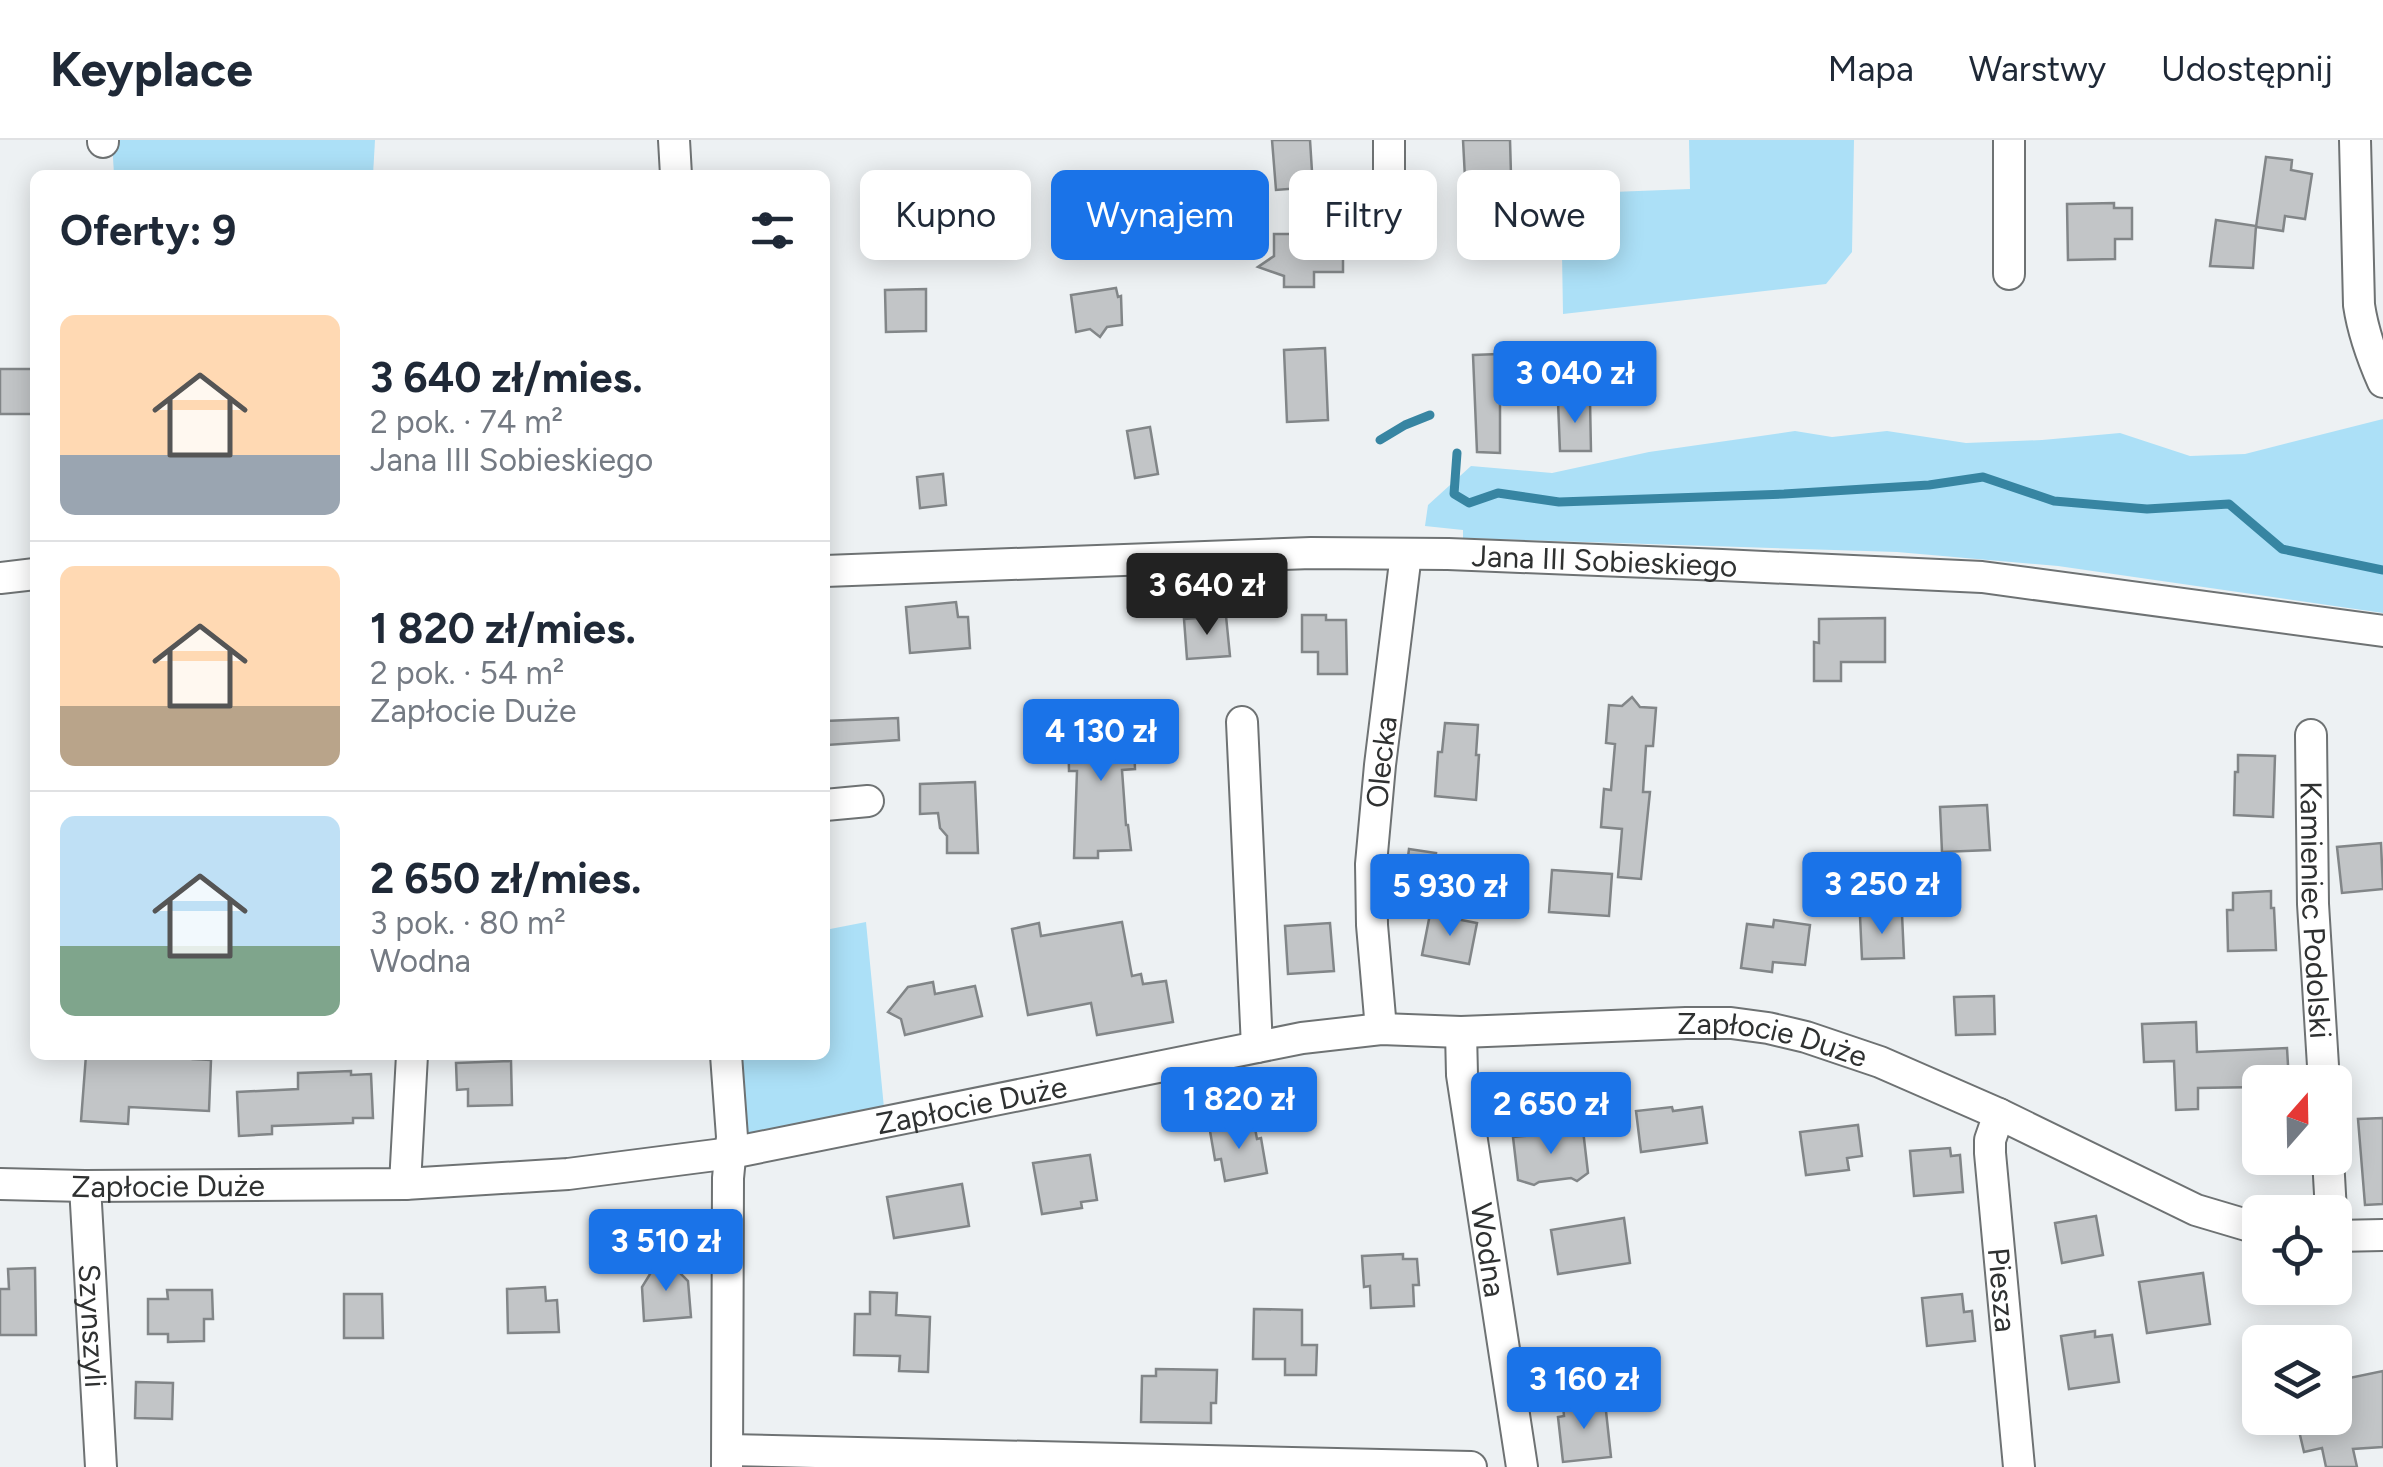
<!DOCTYPE html>
<html lang="pl">
<head>
<meta charset="utf-8">
<style>
  :root { --surface:#fff; --page:#f2f2f3; --text:#1f2937; --muted:#747a83; --line:#e0e1e3; --accent:#1a73e8 }
  body { margin:0; font-family:Figtree,sans-serif; background:var(--page); color:var(--text); height:100vh; display:flex; flex-direction:column; font-size:38px; white-space:nowrap }
  * { box-sizing:border-box; margin:0 }
  p { font-size:32px; color:var(--muted) }
  .icon { flex:none; width:55px; height:55px; fill:none; stroke:currentColor; stroke-width:2; stroke-linecap:round; stroke-linejoin:round }
  .map { position:relative; flex:1; overflow:hidden }
  .side { position:absolute; left:30px; top:30px; width:800px; height:890px; display:flex; flex-direction:column; background:var(--surface); border-radius:15px; box-shadow:0 5px 25px #0003 }
  .side>* { flex:none }
  .banner { position:absolute; left:860px; top:30px; width:950px; height:90px; display:flex; gap:20px }
  .needle { width:65px; rotate:20deg }
  .tools { position:absolute; left:2242px; top:925px; display:grid; gap:20px }
  .tools a { display:grid; place-items:center; width:110px; height:110px; border-radius:15px; background:var(--surface); box-shadow:0 5px 25px #0003; font-size:50px }
  .price { position:absolute; translate:-50% -85px; padding:0 22px; border-radius:10px; background:var(--accent); color:#fff; font-size:32px; line-height:65px; filter:drop-shadow(0 2px 5px #0008) }
  .price::after { content:''; position:absolute; left:50%; top:60px; width:30px; height:22px; margin-left:-15px; background:inherit; clip-path:polygon(0 0,100% 0,50% 100%) }
  .price.active { background:#222; color:#fff }
  ul { padding:0; list-style:none }
  li { display:flex; align-items:center; gap:30px; height:250px; padding:0 30px }
  li+li { border-top:2px solid var(--line) }
  li span { display:grid; place-items:center; flex:none; width:280px; height:200px; border-radius:15px; color:#555 }
  li>.icon { margin-inline-start:auto }
  span .icon { width:120px; height:120px; fill:#fffc; stroke-width:1 }
  li b { font-size:42px }
  h2 { display:flex; justify-content:space-between; align-items:center; height:120px; padding:0 30px; font-size:42px }
  .pill { padding:0 35px; border-radius:15px; background:var(--surface); box-shadow:0 5px 25px #0003; font-size:35px; line-height:90px }
  .pill.active { background:var(--accent); color:#fff }
  header { display:flex; align-items:center; gap:60px; box-sizing:border-box; height:140px; padding:0 50px; background:var(--surface); border-bottom:2px solid var(--line) }
  header strong { font-size:48px }
  nav { display:flex; gap:55px; margin-inline-start:auto; font-size:35px }
  .map>svg:first-child { display:block }
  .green { fill:#ace0f7 }
  .lines { fill:none; stroke-linecap:round; stroke-linejoin:round }
  .stream { stroke:#3785a2; stroke-width:9 }
  .building { fill:#c2c5c7; stroke:#828688; stroke-width:2.5 }
  .minor-casing { stroke:#6e7273; stroke-width:34 }
  .minor { stroke:#fff; stroke-width:30 }
  .labels { text-anchor:middle; dominant-baseline:central; stroke-width:8; stroke-linejoin:round; paint-order:stroke }
  .street-label { font-size:30px; fill:#2f3131; stroke:#fff }
</style>
</head>
<body>
<header>
<strong>Keyplace</strong>
<nav><a>Mapa</a><a>Warstwy</a><a>Udostępnij</a></nav>
</header>
<div class="map">
<svg width="2383" height="1327" viewBox="0 0 2383 1327">
  <rect width="100%" height="100%" fill="#edf1f3"/>
  <!-- green -->
  <g class="green">
    <polygon points="112,0 375,0 373,35 114,35"/>
    <polygon points="1689,0 1854,0 1852,112 1826,144 1563,174 1561,54 1690,49"/>
    <polygon points="2383,279 2383,473 2058,426 1897,412 1463,398 1463,390 1425,386 1428,365 1471,326 1552,333 1649,312 1795,291 1832,297 1887,291 1966,303 2042,300 2120,293 2190,316 2245,314"/>
    <polygon points="866,782 884,968 752,995 744,992 733,915 825,915 825,790"/>
  </g>
  <g class="lines">
    <!-- stream -->
    <g class="stream">
      <polyline points="1380,300 1405,285 1430,275"/>
      <polyline points="1457,313 1454,354 1469,363 1498,353 1559,362 1646,359 1784,354 1929,345 1983,337 2054,361 2147,369 2229,364 2282,409 2383,430"/>
    </g>
  </g>
  <!-- building -->
  <g class="building">
    <polygon points="1272,0 1310,0 1313,47 1276,50"/>
    <polygon points="1463,0 1510,0 1511,35 1465,38"/>
    <polygon points="2266,17 2292,20 2291,30 2312,34 2305,79 2285,76 2283,91 2256,87"/>
    <polygon points="2114,63 2114,68 2132,68 2132,99 2115,99 2115,119 2068,120 2067,64"/>
    <polygon points="2216,80 2256,86 2253,128 2210,126"/>
    <polygon points="1274,94 1314,94 1314,101 1343,101 1343,132 1314,132 1314,147 1284,147 1284,136 1258,127 1274,116"/>
    <polygon points="1116,148 1118,157 1121,156 1122,185 1107,187 1100,197 1090,189 1076,192 1071,155"/>
    <polygon points="926,149 926,191 886,192 885,150"/>
    <polygon points="1325,208 1328,280 1287,282 1284,210"/>
    <polygon points="1550,212 1552,251 1500,254 1500,313 1477,312 1473,215"/>
    <rect x="0" y="229" width="35" height="45"/>
    <polygon points="1590,261 1591,311 1560,311 1558,262"/>
    <polygon points="1150,287 1158,334 1135,338 1127,291"/>
    <polygon points="943,334 946,365 920,368 917,337"/>
    <polygon points="956,462 958,477 968,477 970,508 910,513 906,467"/>
    <polygon points="1302,475 1326,475 1326,480 1346,480 1347,534 1318,534 1318,512 1302,512"/>
    <polygon points="1226,476 1230,516 1187,519 1184,479"/>
    <polygon points="1885,478 1885,522 1841,522 1841,541 1814,541 1814,502 1819,503 1819,479"/>
    <polygon points="1632,557 1640,567 1656,568 1653,606 1646,606 1643,652 1650,652 1641,739 1618,737 1622,689 1601,687 1604,649 1611,650 1615,604 1606,603 1609,565 1622,566"/>
    <polygon points="898,578 899,600 827,605 825,581"/>
    <polygon points="1133,580 1135,629 1122,630 1126,685 1128,685 1131,710 1098,711 1098,718 1074,718 1077,631 1069,631 1068,582"/>
    <polygon points="1445,583 1478,585 1476,615 1479,615 1476,660 1435,656 1438,612 1442,612"/>
    <polygon points="2238,615 2275,616 2273,677 2234,675 2235,632 2238,632"/>
    <polygon points="975,642 978,713 947,713 947,696 940,688 938,673 920,674 920,644"/>
    <polygon points="1987,665 1990,710 1942,712 1940,667"/>
    <polygon points="2381,703 2383,749 2342,753 2337,707"/>
    <polygon points="1409,709 1436,713 1432,743 1405,740"/>
    <polygon points="1552,730 1612,734 1609,776 1549,772"/>
    <polygon points="2271,751 2271,768 2274,768 2276,810 2228,811 2227,770 2233,770 2233,753"/>
    <polygon points="1430,774 1477,783 1469,824 1422,815"/>
    <polygon points="1902,774 1904,818 1862,819 1860,776"/>
    <polygon points="1774,780 1810,785 1805,825 1773,822 1772,832 1741,828 1747,784 1773,787"/>
    <polygon points="1122,782 1132,836 1141,834 1143,844 1166,841 1173,882 1097,895 1091,863 1028,875 1012,789 1039,783 1041,796"/>
    <polygon points="1330,783 1334,831 1288,834 1285,786"/>
    <polygon points="933,842 935,854 975,846 982,876 905,895 901,879 888,872 908,847"/>
    <polygon points="1994,856 1995,894 1956,895 1954,857"/>
    <polygon points="2196,882 2197,912 2287,908 2289,942 2260,942 2260,947 2198,948 2198,969 2176,970 2174,921 2144,922 2142,884"/>
    <polygon points="86,915 194,915 193,919 211,920 209,971 129,967 128,984 81,981"/>
    <polygon points="511,921 512,965 468,966 468,949 457,950 456,923"/>
    <polygon points="351,931 351,935 371,934 373,978 353,978 353,983 272,986 272,994 239,996 237,952 298,949 298,933"/>
    <polygon points="1672,967 1673,971 1702,967 1707,1003 1641,1012 1636,971"/>
    <polygon points="2383,978 2383,1064 2365,1065 2358,979"/>
    <polygon points="1254,983 1257,999 1261,998 1267,1033 1225,1041 1221,1019 1215,1020 1210,991"/>
    <polygon points="1858,985 1862,1016 1847,1018 1849,1030 1806,1035 1800,992"/>
    <polygon points="1583,990 1588,1033 1577,1041 1571,1038 1539,1042 1534,1045 1518,1040 1513,997"/>
    <polygon points="1950,1008 1951,1016 1960,1015 1963,1052 1914,1056 1910,1011"/>
    <polygon points="1090,1015 1097,1060 1081,1062 1082,1068 1042,1074 1033,1023"/>
    <polygon points="962,1044 969,1086 894,1098 887,1057"/>
    <polygon points="2096,1076 2103,1115 2062,1123 2055,1083"/>
    <polygon points="1624,1078 1630,1123 1558,1134 1551,1090"/>
    <polygon points="1403,1114 1403,1119 1417,1119 1419,1145 1413,1145 1414,1166 1371,1168 1370,1146 1364,1147 1362,1116"/>
    <polygon points="660,1123 671,1124 688,1141 691,1177 644,1181 642,1147 655,1126"/>
    <polygon points="35,1128 36,1195 0,1195 0,1149 9,1149 8,1129"/>
    <polygon points="2203,1133 2210,1184 2147,1193 2139,1142"/>
    <polygon points="545,1147 546,1161 557,1160 559,1192 508,1193 507,1149"/>
    <polygon points="167,1150 212,1150 213,1179 204,1179 204,1201 168,1202 168,1194 148,1194 148,1159 168,1159"/>
    <polygon points="870,1152 897,1153 896,1175 930,1177 928,1232 899,1231 900,1216 854,1215 855,1174 870,1174"/>
    <polygon points="344,1154 382,1154 383,1198 344,1198"/>
    <polygon points="1962,1154 1964,1172 1972,1171 1975,1201 1927,1206 1922,1158"/>
    <polygon points="1254,1169 1302,1170 1302,1205 1317,1205 1316,1235 1285,1235 1285,1219 1253,1219"/>
    <polygon points="2095,1191 2095,1197 2112,1195 2119,1242 2069,1249 2061,1196"/>
    <polygon points="1156,1229 1217,1230 1216,1263 1211,1263 1211,1283 1141,1282 1142,1236 1156,1236"/>
    <polygon points="2383,1231 2383,1307 2353,1309 2357,1327 2326,1327 2322,1308 2304,1312 2296,1278 2335,1278 2335,1241"/>
    <polygon points="136,1242 173,1243 172,1279 135,1278"/>
    <polygon points="1605,1262 1611,1317 1563,1322 1558,1277 1564,1276 1563,1266"/>
  </g>
  <g class="lines">
    <defs>
      <g id="minor">
        <polyline points="103,0 103,2"/>
        <polyline points="674,0 676,35"/>
        <polyline points="1389,0 1389,68"/>
        <path d="M2355 0 2359 165C2363 192 2372 217 2383 242"/>
        <polyline points="2009,134 2009,0"/>
        <path id="s1" d="M825 431 1311 413 1448 414 1722 425 1982 437 2383 491"/>
        <polyline points="0,438 35,434"/>
        <polyline points="1242,582 1257,907"/>
        <path id="s2" d="M2311 595 2313 764 2324 942"/>
        <polyline points="825,665 868,661"/>
        <path id="s3" d="M1381 889 1372 785 1371 724 1380 625 1406 414"/>
        <path id="s4" d="M1461 892 1462 935 1522 1327"/>
        <polyline points="726,915 732,997 728,1038 727,1327"/>
        <path id="s5" d="M1999 974 1990 1000V1013L2019 1327"/>
        <polyline points="2328,1018 2331,1072"/>
        <path id="s6" d="M0 1044 85 1046 405 1044 568 1034 731 1013 1302 898 1381 889 1461 892 1686 883H1731L1768 888 1806 897 1880 922 1999 974 2196 1070 2260 1089"/>
        <polyline points="405,1044 412,915"/>
        <path id="s7" d="M85 1046 101 1327"/>
        <polyline points="2335,1096 2383,1095"/>
        <polyline points="728,1310 1471,1327"/>
      </g>
    </defs>
    <!-- minor casing -->
    <use href="#minor" class="minor-casing"/>
    <!-- minor -->
    <use href="#minor" class="minor"/>
  </g>
  <g class="labels">
    <!-- street labels -->
    <g class="street-label">
      <text stroke="none"><textPath href="#s1" startOffset="780">Jana III Sobieskiego</textPath></text>
      <text stroke="none"><textPath href="#s3" startOffset="268">Olecka</textPath></text>
      <text stroke="none"><textPath href="#s2" startOffset="175">Kamieniec Podolski</textPath></text>
      <text stroke="none"><textPath href="#s6" startOffset="1788">Zapłocie Duże</textPath></text>
      <text stroke="none"><textPath href="#s6" startOffset="978">Zapłocie Duże</textPath></text>
      <text stroke="none"><textPath href="#s6" startOffset="168">Zapłocie Duże</textPath></text>
      <text stroke="none"><textPath href="#s4" startOffset="220">Wodna</textPath></text>
      <text stroke="none"><textPath href="#s5" startOffset="178">Piesza</textPath></text>
      <text stroke="none"><textPath href="#s7" startOffset="140">Szynszyli</textPath></text>
    </g>
  </g>
</svg>
<div class="tools">
<a><svg class="needle" viewBox="-14 -14 28 28"><path d="M0-13l5 13h-10z" fill="#e53935"/><path d="M0 13l5-13h-10z" fill="#747a83"/></svg></a>
<a><svg class="icon" aria-label="locate" viewBox="0 0 24 24"><circle cx="12" cy="12" r="6"/><path d="M12 2v4M12 18v4M2 12h4M18 12h4"/></svg></a>
<a><svg class="icon" aria-label="layers" viewBox="0 0 24 24"><path d="M12 4l9 5-9 5-9-5zM3 14l9 5 9-5"/></svg></a>
</div>
<b class="price" style="left:1575px;top:286px">3 040 zł</b>
<b class="price active" style="left:1207px;top:498px">3 640 zł</b>
<b class="price" style="left:1101px;top:644px">4 130 zł</b>
<b class="price" style="left:1882px;top:797px">3 250 zł</b>
<b class="price" style="left:1450px;top:799px">5 930 zł</b>
<b class="price" style="left:1239px;top:1012px">1 820 zł</b>
<b class="price" style="left:1551px;top:1017px">2 650 zł</b>
<b class="price" style="left:666px;top:1154px">3 510 zł</b>
<b class="price" style="left:1584px;top:1292px">3 160 zł</b>
<div class="banner">
<a class="pill">Kupno</a>
<a class="pill active">Wynajem</a>
<a class="pill">Filtry</a>
<a class="pill">Nowe</a>
</div>
<section class="side">
<h2>Oferty: 9<svg class="icon" aria-label="filters" viewBox="0 0 24 24"><path d="M4 7h16M4 17h16"/><circle cx="9" cy="7" r="2"/><circle cx="15" cy="17" r="2"/></svg></h2>
<ul>
<li><span style="background:linear-gradient(#ffd9b3 70%,#9aa5b1 0)"><svg class="icon" aria-label="home" viewBox="0 0 24 24"><path d="M3 11l9-7 9 7M6 9v11h12V9"/></svg></span><div><b>3 640 zł/mies.</b><p>2 pok. · 74 m²</p><p>Jana III Sobieskiego</p></div></li>
<li><span style="background:linear-gradient(#ffd9b3 70%,#b9a48a 0)"><svg class="icon" aria-label="home" viewBox="0 0 24 24"><path d="M3 11l9-7 9 7M6 9v11h12V9"/></svg></span><div><b>1 820 zł/mies.</b><p>2 pok. · 54 m²</p><p>Zapłocie Duże</p></div></li>
<li><span style="background:linear-gradient(#bfe0f5 65%,#7fa58c 0)"><svg class="icon" aria-label="home" viewBox="0 0 24 24"><path d="M3 11l9-7 9 7M6 9v11h12V9"/></svg></span><div><b>2 650 zł/mies.</b><p>3 pok. · 80 m²</p><p>Wodna</p></div></li>
</ul>
</section>
</div>
</body>
</html>
